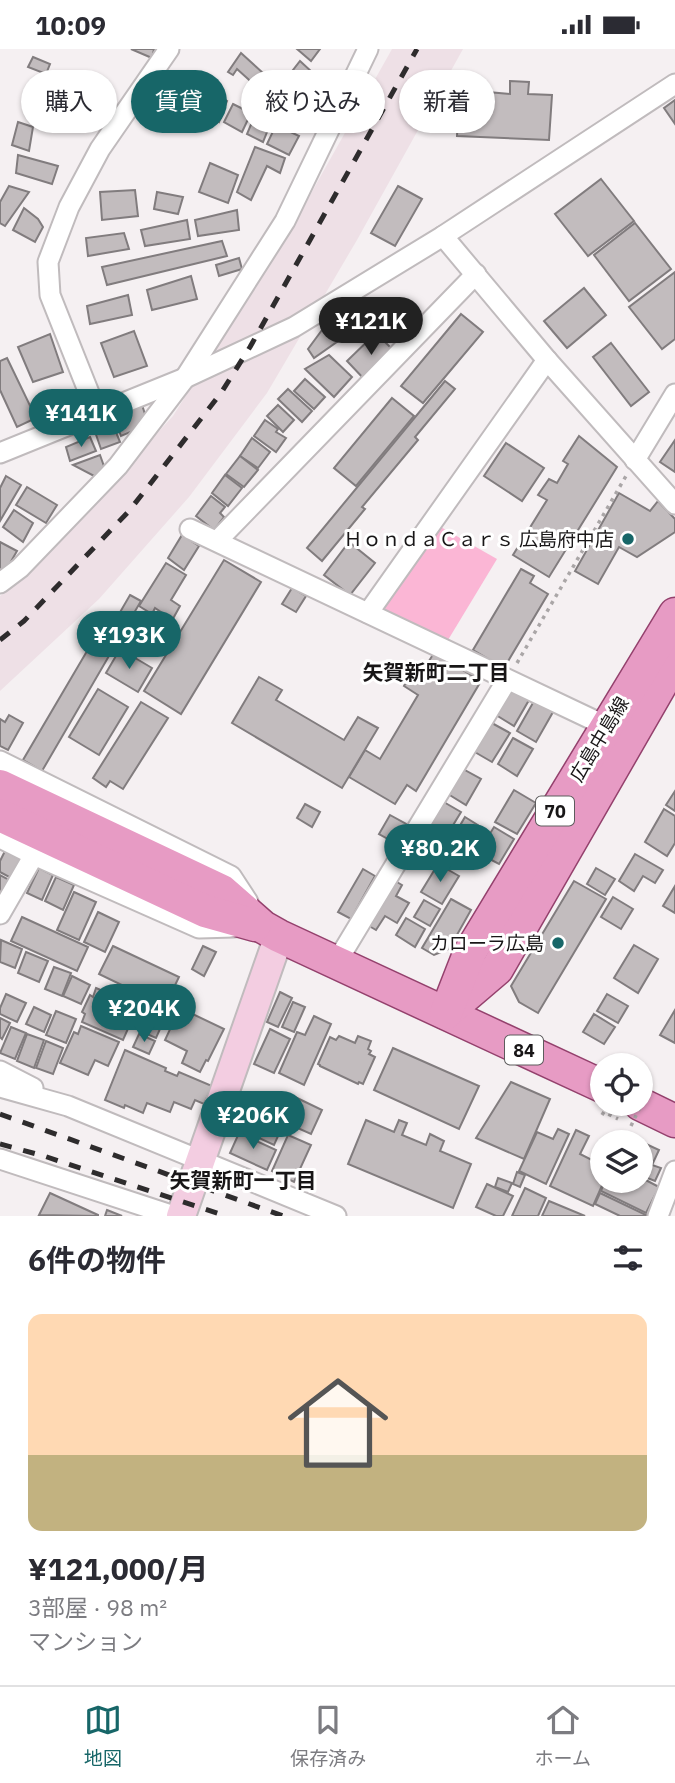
<!DOCTYPE html>
<html lang="ja">
<head>
<meta charset="utf-8">
<style>
  :root { --surface:#fff; --page:#f7f7f7; --text:#2b2b33; --muted:#7c7c81; --line:#e1e1e2; --accent:#176668 }
  body { margin:0; font-family:"IBM Plex Sans","Noto Sans JP",sans-serif; background:var(--page); color:var(--text); height:100vh; display:flex; flex-direction:column; font-size:26px; white-space:nowrap }
  * { box-sizing:border-box; margin:0 }
  p { font-size:23px; color:var(--muted) }
  .icon { flex:none; width:38px; height:38px; fill:none; stroke:currentColor; stroke-width:2; stroke-linecap:round; stroke-linejoin:round }
  .map { position:relative; height:1167px; overflow:hidden }
  .sheet { display:flex; flex-direction:column; background:var(--surface); flex:1 }
  .sheet>* { flex:none }
  .guide { position:absolute; left:21px; top:21px; width:634px; height:63px; display:flex; gap:14px }
  .buttons { position:absolute; left:590px; top:1004px; display:grid; gap:14px }
  .buttons a { display:grid; place-items:center; width:63px; height:63px; border-radius:50%; background:var(--surface); box-shadow:0 2px 5px #0004; font-size:35px }
  .price { position:absolute; translate:-50% -60px; padding:0 16px; border-radius:24px; background:var(--accent); color:#fff; font-size:23px; line-height:46px; filter:drop-shadow(0 2px 4px #0008) }
  .price::after { content:''; position:absolute; left:50%; top:42px; width:21px; height:16px; margin-left:-10px; background:inherit; clip-path:polygon(0 0,100% 0,50% 100%) }
  .price.current { background:#222; color:#fff }
  ul { padding:0; list-style:none }
  li { display:grid; align-content:center; gap:14px; height:371px; padding:0 28px }
  li span { display:grid; place-items:center; height:217px; border-radius:14px; color:#555 }
  li>.icon { margin-inline-start:auto }
  span .icon { width:126px; height:126px; fill:#fffc; stroke-width:1 }
  li b { font-size:30px }
  h2 { display:flex; justify-content:space-between; align-items:center; height:84px; padding:0 28px; font-size:30px }
  .tag { padding:0 24px; border-radius:32px; background:var(--surface); box-shadow:0 2px 5px #0004; font-size:24px; line-height:63px }
  .tag.current { background:var(--accent); color:#fff }
  .status { display:flex; justify-content:space-between; align-items:center; height:49px; padding:0 35px; background:var(--surface); direction:ltr }
  .status svg { height:19px; fill:currentColor }
  .tab-bar { display:flex; justify-content:space-around; align-items:center; height:98px; border-top:2px solid var(--line); background:var(--surface); font-size:19px; color:var(--muted) }
  .tab-bar a { display:grid; justify-items:center; gap:4px }
  .tab-bar .current { color:var(--accent) }
  .map>svg:first-child { display:block }
  .built { fill:#eee0e6 }
  .green { fill:#fbb6d5 }
  .building { fill:#c2bcbe; stroke:#817c7e; stroke-width:2 }
  .lines { fill:none; stroke-linecap:round; stroke-linejoin:round }
  .street-casing { stroke:#c0bbbd; stroke-width:23 }
  .secondary-casing { stroke:#c0bbbd; stroke-width:32 }
  .primary-casing { stroke:#94416d; stroke-width:35 }
  .path { stroke:#aaa6a7; stroke-width:3.5; stroke-dasharray:3.5 5; stroke-linecap:butt }
  .street { stroke:#fff; stroke-width:19 }
  .secondary { stroke:#f3cde1; stroke-width:28 }
  .primary { stroke:#e79bc4; stroke-width:32 }
  .rail { stroke:#2e2c2d; stroke-width:5; stroke-dasharray:12 12; stroke-linecap:butt }
  .path-bridge { stroke:#aaa6a7; stroke-width:3.5; stroke-dasharray:3.5 5; stroke-linecap:butt }
  .poi-dot { fill:#176668; stroke:#fff; stroke-width:2.5 }
  .labels { text-anchor:middle; dominant-baseline:central; stroke-width:6; stroke-linejoin:round; paint-order:stroke }
  .shield { fill:#fff; stroke:#5d5c5d; stroke-width:2 }
  .shield-label { font-size:18px; font-weight:bold; fill:#181617 }
  .poi-label { font-size:19px; fill:#181617; stroke:#fff; text-anchor:end }
  .street-label { font-size:19px; fill:#181617; stroke:#fff }
  .neighbourhood-label { font-size:21px; font-weight:bold; fill:#181617; stroke:#fff }
</style>
</head>
<body>
<div class="status"><b>10:09</b><svg viewBox="0 0 49 12"><path d="M0 12V9h3v3zM5 12V6h3v6zM10 12V3h3v9zM15 12V0h3v12zM26 1h20v11H26zM47 4h2v5h-2z"/></svg></div>
<div class="map">
<svg width="675" height="1167" viewBox="0 0 675 1167">
  <rect width="100%" height="100%" fill="#f5f0f2"/>
  <!-- built -->
  <polygon class="built" points="392,0 463,0 357,191 267,344 189,448 99,550 0,642 0,547 25,527 173,367 291,180"/>
  <!-- green -->
  <polygon class="green" points="439,477 497,510 448,591 381,559"/>
  <!-- building -->
  <g class="building">
    <polygon points="131,0 154,0 152,9"/>
    <polygon points="297,0 320,0 311,12"/>
    <polygon points="241,4 273,33 260,49 254,44 258,39 237,20 233,26 228,23"/>
    <polygon points="33,8 50,15 46,25 28,18"/>
    <polygon points="300,12 326,36 316,49 290,25"/>
    <polygon points="179,29 212,45 201,65 171,49"/>
    <polygon points="510,32 529,33 528,45 552,46 549,91 457,87 459,42 467,43 467,40 488,40 488,43 510,45"/>
    <polygon points="216,46 227,52 219,73 207,66"/>
    <polygon points="675,51 675,75 664,59"/>
    <polygon points="233,55 251,64 242,83 224,73"/>
    <polygon points="255,66 271,73 263,93 247,85"/>
    <polygon points="18,73 33,78 29,102 12,96"/>
    <polygon points="276,76 299,87 289,106 267,95"/>
    <polygon points="255,98 285,109 280,124 267,117 251,151 237,143"/>
    <polygon points="18,106 58,117 52,135 16,124"/>
    <polygon points="210,114 238,126 228,154 199,143"/>
    <polygon points="601,130 634,172 588,207 555,165"/>
    <polygon points="9,137 29,143 5,177 0,174 0,153"/>
    <polygon points="398,137 422,150 395,197 371,184"/>
    <polygon points="135,141 138,167 102,171 100,143"/>
    <polygon points="157,143 183,148 178,165 154,160"/>
    <polygon points="24,159 38,170 43,178 35,193 13,181"/>
    <polygon points="237,161 239,181 198,187 195,171"/>
    <polygon points="187,171 190,190 145,197 141,181"/>
    <polygon points="635,174 671,220 629,252 594,206"/>
    <polygon points="124,184 129,200 88,207 86,189"/>
    <polygon points="222,192 227,207 107,236 102,218"/>
    <polygon points="239,209 242,220 219,227 216,216"/>
    <polygon points="675,223 675,290 662,300 629,258"/>
    <polygon points="191,227 197,250 152,261 147,241"/>
    <polygon points="584,239 606,266 567,299 544,272"/>
    <polygon points="128,246 132,266 90,275 87,257"/>
    <polygon points="361,262 368,271 314,309 308,300 322,281"/>
    <polygon points="461,265 483,283 423,354 401,337"/>
    <polygon points="134,282 147,317 114,328 101,294"/>
    <polygon points="376,284 396,304 366,332 347,312"/>
    <polygon points="50,285 63,323 33,333 18,298"/>
    <polygon points="611,294 649,343 631,357 593,308"/>
    <polygon points="329,306 352,328 334,348 305,320"/>
    <polygon points="7,309 36,369 17,378 0,341 0,312"/>
    <polygon points="305,330 325,348 314,360 294,342"/>
    <polygon points="445,332 455,340 415,388 418,391 362,458 365,460 322,512 307,499"/>
    <polygon points="288,340 312,362 302,373 278,350"/>
    <polygon points="392,349 414,367 356,437 334,419"/>
    <polygon points="142,356 147,371 140,379 121,387 114,368"/>
    <polygon points="278,356 294,371 283,383 267,367"/>
    <polygon points="111,371 120,393 101,400 93,377"/>
    <polygon points="265,371 278,380 276,383 286,389 276,403 254,387"/>
    <polygon points="579,387 617,418 549,528 513,506 547,451 538,446 549,430 557,434 568,415 563,412"/>
    <polygon points="90,388 96,402 70,412 66,398"/>
    <polygon points="252,389 270,403 258,419 240,407"/>
    <polygon points="675,391 675,423 660,413"/>
    <polygon points="506,394 544,419 522,452 484,427"/>
    <polygon points="100,406 106,423 98,429 73,416"/>
    <polygon points="240,407 258,421 244,438 226,425"/>
    <polygon points="225,426 242,439 228,457 212,444"/>
    <polygon points="6,427 21,436 0,472 0,439"/>
    <polygon points="27,438 57,456 46,474 16,456"/>
    <polygon points="619,444 650,462 658,452 675,470 675,483 637,508 619,498 598,535 575,522"/>
    <polygon points="211,447 225,458 220,464 224,468 214,481 196,467"/>
    <polygon points="14,461 33,474 23,493 3,478"/>
    <polygon points="182,486 199,497 184,521 168,509"/>
    <polygon points="0,493 17,502 5,523 0,527"/>
    <polygon points="349,493 375,514 350,546 324,526"/>
    <polygon points="224,511 261,533 181,665 144,642"/>
    <polygon points="166,514 186,526 171,551 180,557 170,575 158,568 161,563 155,559 152,565 139,557"/>
    <polygon points="521,520 534,527 530,534 548,545 504,619 473,601"/>
    <polygon points="292,539 306,547 296,563 282,555"/>
    <polygon points="130,546 141,552 42,722 23,711 100,580 108,584"/>
    <polygon points="120,600 152,619 138,643 106,624"/>
    <polygon points="434,604 481,632 416,742 407,736 395,755 349,728 365,701 380,710 418,646 404,637 414,619 422,623"/>
    <polygon points="259,628 282,641 276,651 344,691 358,668 378,679 342,739 232,674"/>
    <polygon points="98,640 128,658 99,706 69,688"/>
    <polygon points="511,640 529,651 514,677 496,666"/>
    <polygon points="534,652 553,663 536,693 517,682"/>
    <polygon points="141,653 168,669 123,740 110,732 106,738 93,729"/>
    <polygon points="9,666 23,674 8,701 0,697 0,670 5,673"/>
    <polygon points="490,673 510,684 492,713 473,702"/>
    <polygon points="513,689 533,700 517,727 498,715"/>
    <polygon points="463,720 481,730 466,756 448,745"/>
    <polygon points="514,741 536,754 517,785 495,773"/>
    <polygon points="675,742 675,762 666,756"/>
    <polygon points="442,752 461,763 444,791 426,780"/>
    <polygon points="305,755 320,763 312,778 297,769"/>
    <polygon points="664,760 675,767 675,794 667,807 645,793"/>
    <polygon points="390,766 408,776 397,795 379,785"/>
    <polygon points="465,768 481,778 457,818 441,809"/>
    <polygon points="494,778 514,790 499,815 478,804"/>
    <polygon points="5,802 21,810 11,829 0,823 0,812"/>
    <polygon points="635,805 663,821 655,834 643,827 634,842 619,832"/>
    <polygon points="438,815 459,827 442,855 421,843"/>
    <polygon points="39,819 53,826 42,851 27,844"/>
    <polygon points="596,819 615,830 605,846 587,835"/>
    <polygon points="363,820 375,827 351,870 338,863"/>
    <polygon points="0,826 9,831 0,847"/>
    <polygon points="56,828 74,836 63,861 45,852"/>
    <polygon points="390,829 402,836 396,847 409,854 397,874 385,867 376,881 364,874"/>
    <polygon points="574,832 606,850 538,964 519,953 511,937"/>
    <polygon points="675,837 675,864 663,857"/>
    <polygon points="74,843 96,853 79,891 57,881"/>
    <polygon points="613,848 633,860 621,880 601,868"/>
    <polygon points="451,850 471,861 449,900 434,906 422,899"/>
    <polygon points="424,851 440,860 430,877 414,868"/>
    <polygon points="98,863 119,873 105,903 84,893"/>
    <polygon points="22,868 88,898 77,922 11,892"/>
    <polygon points="406,869 425,880 415,898 396,886"/>
    <polygon points="1,891 22,900 15,919 0,913"/>
    <polygon points="634,896 658,910 638,944 614,929"/>
    <polygon points="113,897 179,928 165,957 99,925"/>
    <polygon points="203,897 216,903 204,927 192,920"/>
    <polygon points="26,903 48,912 39,933 18,924"/>
    <polygon points="54,918 71,924 62,947 45,940"/>
    <polygon points="72,927 90,936 81,955 63,947"/>
    <polygon points="96,939 138,957 123,991 82,973 85,965 82,963 90,946 93,948"/>
    <polygon points="280,943 292,949 278,978 267,973"/>
    <polygon points="6,945 26,954 17,973 0,965 0,959"/>
    <polygon points="607,945 628,957 618,974 597,962"/>
    <polygon points="293,953 305,958 294,983 282,978"/>
    <polygon points="34,958 51,966 44,983 26,975"/>
    <polygon points="180,959 224,980 208,1012 206,1011 200,1023 182,1014 187,1002 165,991"/>
    <polygon points="675,961 675,994 660,986"/>
    <polygon points="56,962 76,970 66,994 46,986"/>
    <polygon points="149,964 164,971 156,989 140,982"/>
    <polygon points="594,965 615,978 604,995 583,983"/>
    <polygon points="314,967 331,975 304,1036 279,1024 297,983 305,986"/>
    <polygon points="0,969 10,974 2,990 0,988"/>
    <polygon points="81,977 119,993 108,1017 95,1011 88,1026 60,1014 74,983 78,985"/>
    <polygon points="11,978 26,984 15,1010 0,1004"/>
    <polygon points="270,980 290,990 274,1024 254,1015"/>
    <polygon points="27,985 44,991 34,1019 17,1012"/>
    <polygon points="139,985 155,992 149,1005 133,998"/>
    <polygon points="339,987 355,994 358,987 371,992 368,1000 371,1002 369,1005 375,1008 363,1035 359,1033 358,1035 320,1017 320,1016 318,1015 330,988 336,991"/>
    <polygon points="46,992 63,999 53,1025 36,1019"/>
    <polygon points="393,999 479,1037 459,1080 374,1041"/>
    <polygon points="125,1001 166,1019 165,1022 177,1027 179,1023 212,1037 204,1055 195,1051 191,1060 174,1053 170,1063 147,1054 143,1064 125,1056 124,1059 105,1051"/>
    <polygon points="511,1033 550,1050 524,1110 476,1089"/>
    <polygon points="295,1048 322,1061 311,1085 284,1073"/>
    <polygon points="240,1057 283,1076 274,1096 231,1076"/>
    <polygon points="366,1071 394,1083 399,1071 407,1074 402,1086 426,1096 430,1085 444,1092 440,1102 471,1115 453,1159 348,1115"/>
    <polygon points="558,1080 569,1085 546,1135 519,1122 537,1083 553,1090"/>
    <polygon points="576,1081 589,1087 580,1105 602,1116 602,1132 604,1132 593,1157 550,1137"/>
    <polygon points="239,1084 276,1101 267,1121 230,1104"/>
    <polygon points="288,1086 311,1096 294,1133 272,1122"/>
    <polygon points="631,1088 659,1101 652,1116 661,1119 655,1132 640,1126 640,1094 628,1094"/>
    <polygon points="517,1123 525,1126 520,1138 513,1135"/>
    <polygon points="640,1128 659,1138 646,1164 601,1142 605,1132 640,1132"/>
    <polygon points="498,1129 512,1134 508,1143 495,1138"/>
    <polygon points="487,1135 513,1147 503,1167 496,1167 476,1158"/>
    <polygon points="525,1139 546,1149 538,1167 512,1167"/>
    <polygon points="50,1144 98,1166 98,1167 39,1166"/>
    <polygon points="600,1144 648,1167 620,1167 595,1155"/>
    <polygon points="549,1152 585,1167 542,1167"/>
    <polygon points="107,1161 122,1167 105,1167"/>
  </g>
  <g class="lines">
    <defs>
      <g id="street">
        <polyline points="443,187 547,311 675,455"/>
        <polyline points="97,364 50,246 48,213 69,158 100,100 169,0"/>
        <polyline points="0,404 185,329 294,278 443,187 675,35"/>
        <polyline points="635,411 675,345"/>
        <polyline points="190,480 606,677"/>
        <polyline points="217,492 476,225"/>
        <polyline points="0,534 20,519 118,417 185,329 285,172 368,0"/>
        <polyline points="368,564 547,311"/>
        <polyline points="0,712 231,827 248,853"/>
        <polyline points="0,789 34,806 199,879 234,878"/>
        <polyline points="0,865 34,806"/>
        <polyline points="336,914 507,631"/>
        <polyline points="0,1022 33,1039"/>
        <polyline points="0,1038 68,1057 336,1167"/>
        <polyline points="0,1110 174,1167"/>
        <polyline points="658,1167 675,1122"/>
      </g>
      <polyline id="secondary" points="181,1167 279,887"/>
      <g id="primary">
        <polyline points="0,737 222,842 263,878 279,887 602,1037"/>
        <polyline points="0,766 205,862 255,876"/>
        <polyline points="449,961 497,920 675,611"/>
        <polyline points="446,964 469,905 675,565"/>
        <polyline points="640,1055 675,1072"/>
      </g>
    </defs>
    <!-- street casing -->
    <use href="#street" class="street-casing"/>
    <!-- secondary casing -->
    <use href="#secondary" class="secondary-casing"/>
    <!-- primary casing -->
    <use href="#primary" class="primary-casing"/>
    <!-- path -->
    <g class="path">
      <polyline points="517,614 626,427"/>
      <polyline points="602,1066 604,1063 618,1070"/>
    </g>
    <!-- street -->
    <use href="#street" class="street"/>
    <!-- secondary -->
    <use href="#secondary" class="secondary"/>
    <!-- primary -->
    <use href="#primary" class="primary"/>
    <!-- rail -->
    <g class="rail">
      <polyline points="0,591 24,572 129,462 221,344 250,298 417,0"/>
      <polyline points="0,1065 283,1167"/>
      <polyline points="0,1095 44,1107 226,1167"/>
    </g>
    <!-- path-bridge -->
    <polyline class="path-bridge" points="631,1077 652,1033"/>
  </g>
  <!-- markers -->
  <g class="poi-dot">
    <circle cx="628" cy="490" r="7"/>
    <circle cx="558" cy="894" r="7"/>
  </g>
  <g class="labels">
    <!-- shield labels -->
    <g class="shield">
      <rect x="536" y="747.5" width="38" height="29" rx="5"/>
      <rect x="505" y="986.5" width="38" height="29" rx="5"/>
    </g>
    <g class="shield-label">
      <text x="555" y="762">70</text>
      <text x="524" y="1001">84</text>
    </g>
    <!-- poi labels -->
    <g class="poi-label">
      <text x="614" y="490">ＨｏｎｄａＣａｒｓ 広島府中店</text>
      <text x="544" y="894">カローラ広島</text>
    </g>
    <!-- street labels -->
    <g class="street-label">
      <text transform="translate(599 690) rotate(-59)">広島中島線</text>
    </g>
    <!-- neighbourhood labels -->
    <g class="neighbourhood-label">
      <text x="436" y="623">矢賀新町二丁目</text>
      <text x="243" y="1131">矢賀新町一丁目</text>
    </g>
  </g>
</svg>
<div class="buttons">
<a><svg class="icon" aria-label="locate" viewBox="0 0 24 24"><circle cx="12" cy="12" r="6"/><path d="M12 2v4M12 18v4M2 12h4M18 12h4"/></svg></a>
<a><svg class="icon" aria-label="layers" viewBox="0 0 24 24"><path d="M12 4l9 5-9 5-9-5zM3 14l9 5 9-5"/></svg></a>
</div>
<b class="price current" style="left:371px;top:308px">¥121K</b>
<b class="price" style="left:81px;top:400px">¥141K</b>
<b class="price" style="left:129px;top:622px">¥193K</b>
<b class="price" style="left:440px;top:835px">¥80.2K</b>
<b class="price" style="left:144px;top:995px">¥204K</b>
<b class="price" style="left:253px;top:1102px">¥206K</b>
<div class="guide">
<a class="tag">購入</a>
<a class="tag current">賃貸</a>
<a class="tag">絞り込み</a>
<a class="tag">新着</a>
</div>
</div>
<section class="sheet">
<h2>6件の物件<svg class="icon" aria-label="filters" viewBox="0 0 24 24"><path d="M4 7h16M4 17h16"/><circle cx="9" cy="7" r="2"/><circle cx="15" cy="17" r="2"/></svg></h2>
<ul>
<li><span style="background:linear-gradient(#ffd9b3 65%,#c2b280 0)"><svg class="icon" aria-label="home" viewBox="0 0 24 24"><path d="M3 11l9-7 9 7M6 9v11h12V9"/></svg></span><div><b>¥121,000/月</b><p>3部屋 · 98 m²</p><p>マンション</p></div></li>
</ul>
</section>
<nav class="tab-bar">
<a class="current"><svg class="icon" aria-label="map" viewBox="0 0 24 24"><path d="M3 6l6-2 6 2 6-2v14l-6 2-6-2-6 2zM9 4v14M15 6v14"/></svg>地図</a>
<a><svg class="icon" aria-label="saved" viewBox="0 0 24 24"><path d="M7 4h10v16l-5-4-5 4z"/></svg>保存済み</a>
<a><svg class="icon" aria-label="home" viewBox="0 0 24 24"><path d="M3 11l9-7 9 7M6 9v11h12V9"/></svg>ホーム</a>
</nav>
</body>
</html>
